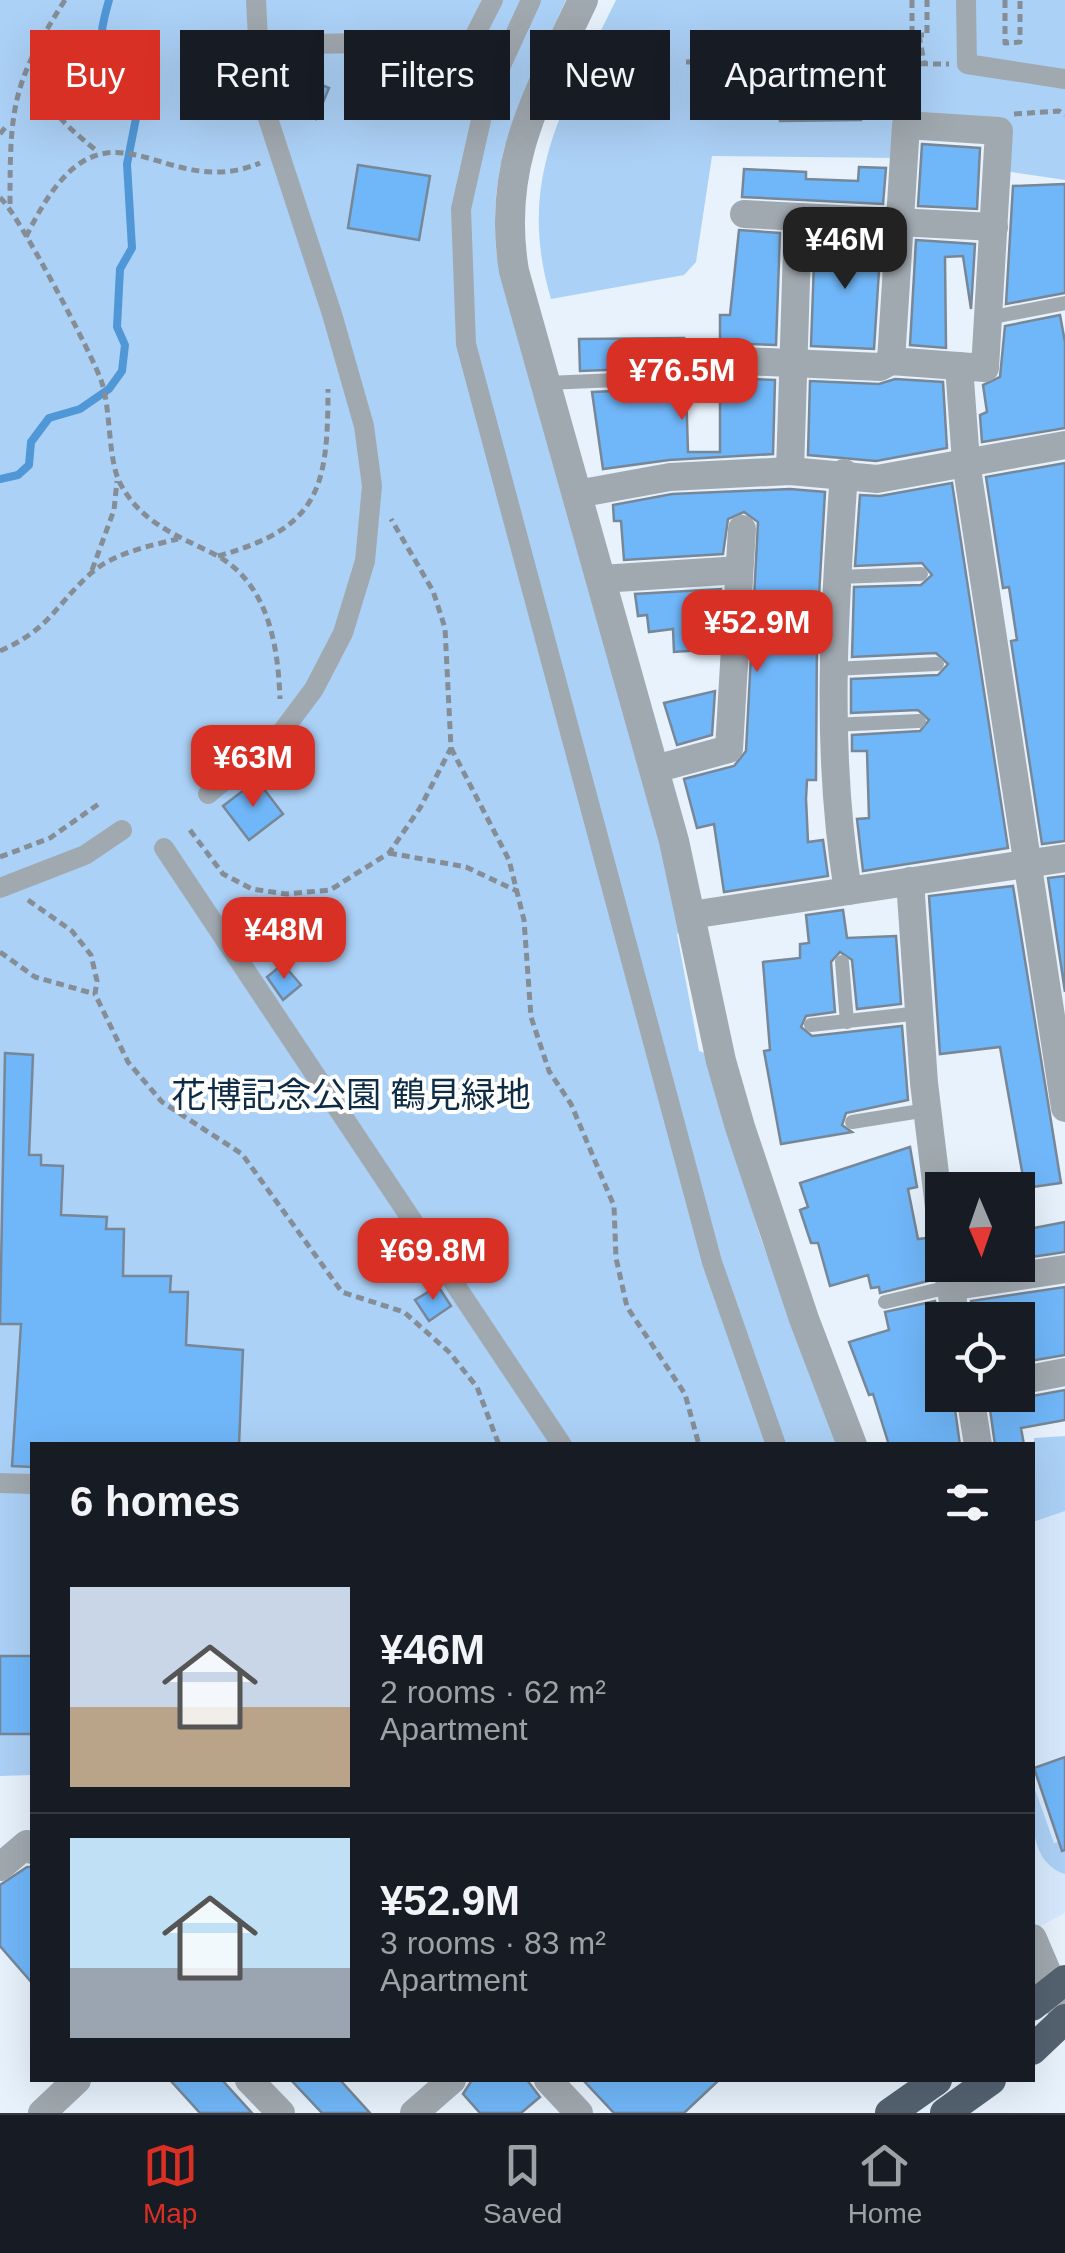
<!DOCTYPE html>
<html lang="en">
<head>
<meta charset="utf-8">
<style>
  :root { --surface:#171b24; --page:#20242c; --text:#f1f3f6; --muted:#9ea1a6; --line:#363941; --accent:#d93025 }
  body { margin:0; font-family:Arial,"Noto Sans JP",sans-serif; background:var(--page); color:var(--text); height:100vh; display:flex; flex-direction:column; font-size:38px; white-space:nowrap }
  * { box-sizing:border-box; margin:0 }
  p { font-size:32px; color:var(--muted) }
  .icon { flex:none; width:55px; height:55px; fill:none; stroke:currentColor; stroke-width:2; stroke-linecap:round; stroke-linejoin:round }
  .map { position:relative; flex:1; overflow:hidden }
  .sheet { position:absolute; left:30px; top:1442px; width:1005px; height:640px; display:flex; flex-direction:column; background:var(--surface); border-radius:0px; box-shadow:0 10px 40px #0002 }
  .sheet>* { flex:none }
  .hud { position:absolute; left:30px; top:30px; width:1005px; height:90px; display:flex; gap:20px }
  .needle { width:65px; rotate:178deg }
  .controls { position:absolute; left:925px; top:1172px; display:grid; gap:20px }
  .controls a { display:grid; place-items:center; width:110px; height:110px; border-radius:0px; background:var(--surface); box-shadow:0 10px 40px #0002; font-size:50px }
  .price { position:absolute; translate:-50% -85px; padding:0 22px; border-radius:20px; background:var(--accent); color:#fff; font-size:32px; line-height:65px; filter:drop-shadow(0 2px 5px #0008) }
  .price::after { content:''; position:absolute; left:50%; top:60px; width:30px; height:22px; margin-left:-15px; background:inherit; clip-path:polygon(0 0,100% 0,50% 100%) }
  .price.active { background:#222; color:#fff }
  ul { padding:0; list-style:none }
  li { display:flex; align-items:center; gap:30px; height:250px; padding:0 40px }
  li+li { border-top:2px solid var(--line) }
  li span { display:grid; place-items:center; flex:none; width:280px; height:200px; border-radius:0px; color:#555 }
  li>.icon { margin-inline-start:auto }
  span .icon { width:120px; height:120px; fill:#fffc; stroke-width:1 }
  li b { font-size:42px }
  h2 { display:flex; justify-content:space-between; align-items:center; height:120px; padding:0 40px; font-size:42px }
  .chip { padding:0 35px; border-radius:0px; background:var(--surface); box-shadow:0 10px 40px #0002; font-size:35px; line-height:90px }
  .chip.active { background:var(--accent); color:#fff }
  .menu { display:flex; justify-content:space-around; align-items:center; height:140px; border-top:2px solid var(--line); background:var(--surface); font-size:28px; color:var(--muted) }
  .menu a { display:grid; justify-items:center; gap:5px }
  .menu .active { color:var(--accent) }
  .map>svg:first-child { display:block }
  .built { fill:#d7eafd }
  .green { fill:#acd1f6 }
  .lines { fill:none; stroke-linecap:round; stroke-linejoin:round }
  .stream { stroke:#5097d7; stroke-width:8 }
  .building { fill:#70b7f9; stroke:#778797; stroke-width:2.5 }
  .path { stroke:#858d96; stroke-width:5; stroke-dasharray:8 5; stroke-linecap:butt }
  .service { stroke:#a1a9b0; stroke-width:14 }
  .pedestrian { stroke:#a1a9b0; stroke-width:20 }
  .minor { stroke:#a1a9b0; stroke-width:28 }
  .tertiary { stroke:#a1a9b0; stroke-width:30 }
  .trunk { stroke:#546270; stroke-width:30 }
  .labels { text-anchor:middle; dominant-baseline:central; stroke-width:8; stroke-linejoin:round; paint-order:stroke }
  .park-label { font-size:35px; fill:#0e2c46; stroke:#fff }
</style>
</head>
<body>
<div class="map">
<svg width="1065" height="2113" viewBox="0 0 1065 2113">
  <rect width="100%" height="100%" fill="#e7f2fd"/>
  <!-- built -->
  <polygon class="built" points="1065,1504 1065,1913 1033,1930 1033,1518"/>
  <!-- green -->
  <g class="green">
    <path d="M0 0H566C526 88 485 156 497 257L661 848 681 931 677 934 699 1051 705 1053 761 1239 837 1445H32V1775L0 1776Z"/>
    <path d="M616 0H1065V180L1005 171 1006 126 901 118 896 158 712 156 696 262 684 275 551 299C515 178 565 105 616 0Z"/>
    <polygon points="1065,1436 1065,1511 1033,1522 1034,1438"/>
    <path d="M1032 1781 1054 1843 1065 1840V1874C1027 1862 1033 1812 1032 1781Z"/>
  </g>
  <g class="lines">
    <!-- stream -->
    <path class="stream" d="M0 479 18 475 29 465 31 442 49 418 80 409 109 389 122 371 125 345 117 327 120 269 132 248 127 164 138 108C103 62 92 59 109 0"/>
  </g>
  <!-- building -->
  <g class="building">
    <polygon points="298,75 329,88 316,119 285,105"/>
    <polygon points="861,96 861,120 780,121 779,97"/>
    <polygon points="922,144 980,148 977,209 918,206"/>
    <polygon points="358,165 430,176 419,240 348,228"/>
    <polygon points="859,167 886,168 883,204 742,197 744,169 806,172 806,179 858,181"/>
    <polygon points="1065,184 1065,293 1006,304 1013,186"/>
    <polygon points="739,230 780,233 776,345 720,343 720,315 730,315"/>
    <polygon points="815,235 881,239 874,349 811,346"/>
    <polygon points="916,240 975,244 971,309 963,256 945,257 946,348 910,345"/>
    <polygon points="1060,315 1065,342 1065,428 982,442 980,415 987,412 983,385 1000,377 1005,326"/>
    <polygon points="684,338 685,367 580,371 579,339"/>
    <polygon points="720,378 775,380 773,454 669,460 603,469 592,392 686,388 688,452 720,452"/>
    <polygon points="895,379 943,382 947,448 876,461 808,455 810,381 879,384"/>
    <polygon points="1065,463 1065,841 1042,844 1011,641 1017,640 1009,587 1003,588 986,477"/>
    <polygon points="952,483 1008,848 863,871 857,819 869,818 867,751 852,751 852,735 920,731 929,720 918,710 851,713 851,679 938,675 948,664 936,653 852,657 854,587 921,585 932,575 922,563 855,566 860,495 880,496"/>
    <polygon points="790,489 825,492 817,630 816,780 807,780 806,799 808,842 823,840 828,876 724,892 714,824 697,828 684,779 734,766 746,751 758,522 744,512 728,519 723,554 624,560 621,521 614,521 613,505 672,494"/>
    <polygon points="721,589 717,649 674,652 673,629 649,632 647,615 638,616 635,594"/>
    <polygon points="715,691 712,735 677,745 664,703"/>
    <polygon points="257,780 283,814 249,840 223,806"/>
    <polygon points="1065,876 1065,992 1048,878"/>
    <polygon points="1013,886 1061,1183 1025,1188 1000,1047 940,1054 929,896"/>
    <polygon points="843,910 847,938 896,936 901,1004 857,1009 852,960 840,952 831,962 835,1012 806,1016 801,1027 812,1036 902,1026 908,1100 846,1113 842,1125 852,1132 781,1144 764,1051 770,1050 763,962 800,958 800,944 809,943 806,915"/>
    <polygon points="283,964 301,985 283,1000 267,977"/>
    <polygon points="5,1053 33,1055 29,1155 41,1155 41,1165 63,1166 61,1215 107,1217 106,1229 124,1229 123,1276 171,1276 170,1292 188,1292 186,1345 243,1350 239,1445 32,1445 32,1467 12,1466 21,1324 0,1324"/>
    <polygon points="910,1147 917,1187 908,1189 918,1239 926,1238 928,1242 932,1280 880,1293 879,1287 871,1288 868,1275 830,1286 818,1243 811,1243 800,1210 808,1207 800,1183"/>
    <polygon points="1065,1222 1065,1252 1018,1259 1018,1231"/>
    <polygon points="438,1286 451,1306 429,1321 415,1300"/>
    <polygon points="1065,1287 1065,1355 1018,1363 1018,1320 973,1318 971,1301"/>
    <polygon points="935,1301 942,1331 942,1395 953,1395 960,1445 889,1445 873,1394 869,1395 849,1342 889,1330 885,1312"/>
    <polygon points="1065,1390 1065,1420 1021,1428 1024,1445 995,1445 988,1395 1021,1398"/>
    <rect x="0" y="1656" width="32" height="78"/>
    <polygon points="1065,1757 1065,1850 1062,1851 1034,1768"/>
    <polygon points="27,1867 32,1867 32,1983 0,1946 0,1885"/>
    <polygon points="170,2080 222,2080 252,2113 200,2113"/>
    <polygon points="291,2080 340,2080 370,2113 322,2113"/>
    <polygon points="472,2080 527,2080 540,2097 521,2113 480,2113 463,2094"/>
    <polygon points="583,2080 719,2080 684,2113 614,2113"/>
  </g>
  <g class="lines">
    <!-- path -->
    <g class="path">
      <polyline points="912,0 912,35 927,35 927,0"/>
      <polyline points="1005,0 1005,43 1020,42 1020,0"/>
      <polyline points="919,35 924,62"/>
      <path d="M38 45C36 102 57 118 98 152"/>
      <polyline points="686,62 949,64"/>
      <polyline points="904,62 906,99"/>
      <polyline points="1014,114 1059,111 1065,115"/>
      <polyline points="0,134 8,124"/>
      <path d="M0 198C14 206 95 359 102 383 111 412 108 457 119 481 139 522 176 535 214 554 268 582 278 644 280 699"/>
      <path d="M10 204C10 107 12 83 65 0"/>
      <path d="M26 237C105 73 158 206 260 163"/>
      <path d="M218 556C319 528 328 489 328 389"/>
      <polyline points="92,570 114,510 117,481"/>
      <path d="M0 651C51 628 53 608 90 574 113 553 149 546 178 539"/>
      <polyline points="451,748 509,860 524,920 531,1017 549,1071 571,1104 614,1206 616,1258 627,1307 685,1394 699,1445"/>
      <polyline points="190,830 223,874 252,889 286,894 330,890 389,853 420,808 451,748 445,628 433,591 391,519"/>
      <polyline points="389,853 466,867 517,891"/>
      <polyline points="0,857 50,838 100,803"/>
      <polyline points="28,900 72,931 91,955 97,981 95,994 128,1062 162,1102 242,1154 342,1292 404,1312 449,1352 477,1387 499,1445"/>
      <polyline points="0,952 35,977 95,994"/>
    </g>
    <!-- service -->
    <g class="service">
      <polyline points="988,318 1065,303"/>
      <polyline points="546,383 689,377"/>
      <polyline points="837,577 921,574"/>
      <polyline points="833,669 937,664"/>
      <polyline points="832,725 919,721"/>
      <polyline points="842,962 847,1022"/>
      <polyline points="811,1025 920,1013"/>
      <polyline points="852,1122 927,1110"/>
      <polyline points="885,1302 949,1287"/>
    </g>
    <!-- pedestrian -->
    <g class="pedestrian">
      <polyline points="531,0 486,98 461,209 466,344 712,1262 776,1445"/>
      <polyline points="966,0 967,64 1065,79"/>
      <polyline points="257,45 472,41 493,0"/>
      <polyline points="208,794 278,737 314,689 343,633 365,561 372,486 364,426 332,314 261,97 256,0"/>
      <polyline points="164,848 562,1445"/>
      <polyline points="0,888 85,855 122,830"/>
      <polyline points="0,1483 32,1484"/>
    </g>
    <!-- minor -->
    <g class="minor">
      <polyline points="744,214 994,227"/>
      <polyline points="721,360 880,367 891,361 985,368 999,131 906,125 891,361"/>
      <polyline points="959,366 966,462 1065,1108"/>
      <polyline points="790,471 798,217"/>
      <path d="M844 473C834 614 825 751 848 891"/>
      <polyline points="577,494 670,477 790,471 877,479 1065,445"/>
      <polyline points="601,579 739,570"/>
      <polyline points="655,769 729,749 742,529"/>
      <polyline points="910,881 924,1083 942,1232"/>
      <polyline points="691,915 1065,858"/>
      <polyline points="947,1265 956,1320"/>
      <polyline points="949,1287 1065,1269"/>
      <polyline points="1018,1381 1065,1372"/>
      <polyline points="970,1395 978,1445"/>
      <polyline points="0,1867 27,1844 32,1850"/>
      <polyline points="249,2080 281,2113"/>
      <polyline points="548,2080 579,2113"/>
      <polyline points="42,2113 77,2080"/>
      <polyline points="414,2113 452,2080"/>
    </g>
    <!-- tertiary -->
    <g class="tertiary">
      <path d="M583 0C539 94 496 163 514 271L674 841 721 1061 740 1127 804 1319 852 1445"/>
      <polyline points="1032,1939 1064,2014"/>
    </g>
    <!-- trunk -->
    <g class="trunk">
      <polyline points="1032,2006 1065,1980"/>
      <polyline points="1032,2050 1065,2019"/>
      <polyline points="890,2113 937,2080"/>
      <polyline points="945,2113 991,2080"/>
    </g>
  </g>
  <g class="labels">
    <!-- park labels -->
    <g class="park-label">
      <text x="351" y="1094">花博記念公園 鶴見緑地</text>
    </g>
  </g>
</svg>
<div class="controls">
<a><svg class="needle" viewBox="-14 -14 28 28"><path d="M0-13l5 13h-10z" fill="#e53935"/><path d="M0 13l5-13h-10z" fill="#9ea1a6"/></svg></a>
<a><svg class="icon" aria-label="locate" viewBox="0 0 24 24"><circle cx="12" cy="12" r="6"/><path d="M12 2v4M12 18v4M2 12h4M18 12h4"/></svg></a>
</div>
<b class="price active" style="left:845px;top:292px">¥46M</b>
<b class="price" style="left:682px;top:423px">¥76.5M</b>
<b class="price" style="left:757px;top:675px">¥52.9M</b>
<b class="price" style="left:253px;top:810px">¥63M</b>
<b class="price" style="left:284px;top:982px">¥48M</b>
<b class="price" style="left:433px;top:1303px">¥69.8M</b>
<div class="hud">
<a class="chip active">Buy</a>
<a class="chip">Rent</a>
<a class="chip">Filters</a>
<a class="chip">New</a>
<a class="chip">Apartment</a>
</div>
<section class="sheet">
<h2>6 homes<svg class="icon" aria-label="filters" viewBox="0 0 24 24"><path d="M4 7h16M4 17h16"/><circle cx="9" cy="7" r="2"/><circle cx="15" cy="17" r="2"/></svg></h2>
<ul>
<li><span style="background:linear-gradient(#c9d6e8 60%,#b9a48a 0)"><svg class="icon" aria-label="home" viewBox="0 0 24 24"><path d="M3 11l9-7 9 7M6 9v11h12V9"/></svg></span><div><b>¥46M</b><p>2 rooms · 62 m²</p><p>Apartment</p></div></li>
<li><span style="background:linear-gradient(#bfe0f5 65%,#9aa5b1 0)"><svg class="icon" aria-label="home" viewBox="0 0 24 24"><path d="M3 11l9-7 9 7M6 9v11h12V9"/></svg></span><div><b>¥52.9M</b><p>3 rooms · 83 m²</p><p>Apartment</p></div></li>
</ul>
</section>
</div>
<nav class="menu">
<a class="active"><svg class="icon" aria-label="map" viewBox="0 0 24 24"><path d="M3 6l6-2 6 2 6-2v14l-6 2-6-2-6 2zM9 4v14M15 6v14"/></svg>Map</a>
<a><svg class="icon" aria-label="saved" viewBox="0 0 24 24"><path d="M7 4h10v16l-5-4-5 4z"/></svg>Saved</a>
<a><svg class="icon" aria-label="home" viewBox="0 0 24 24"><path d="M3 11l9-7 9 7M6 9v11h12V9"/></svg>Home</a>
</nav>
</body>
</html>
